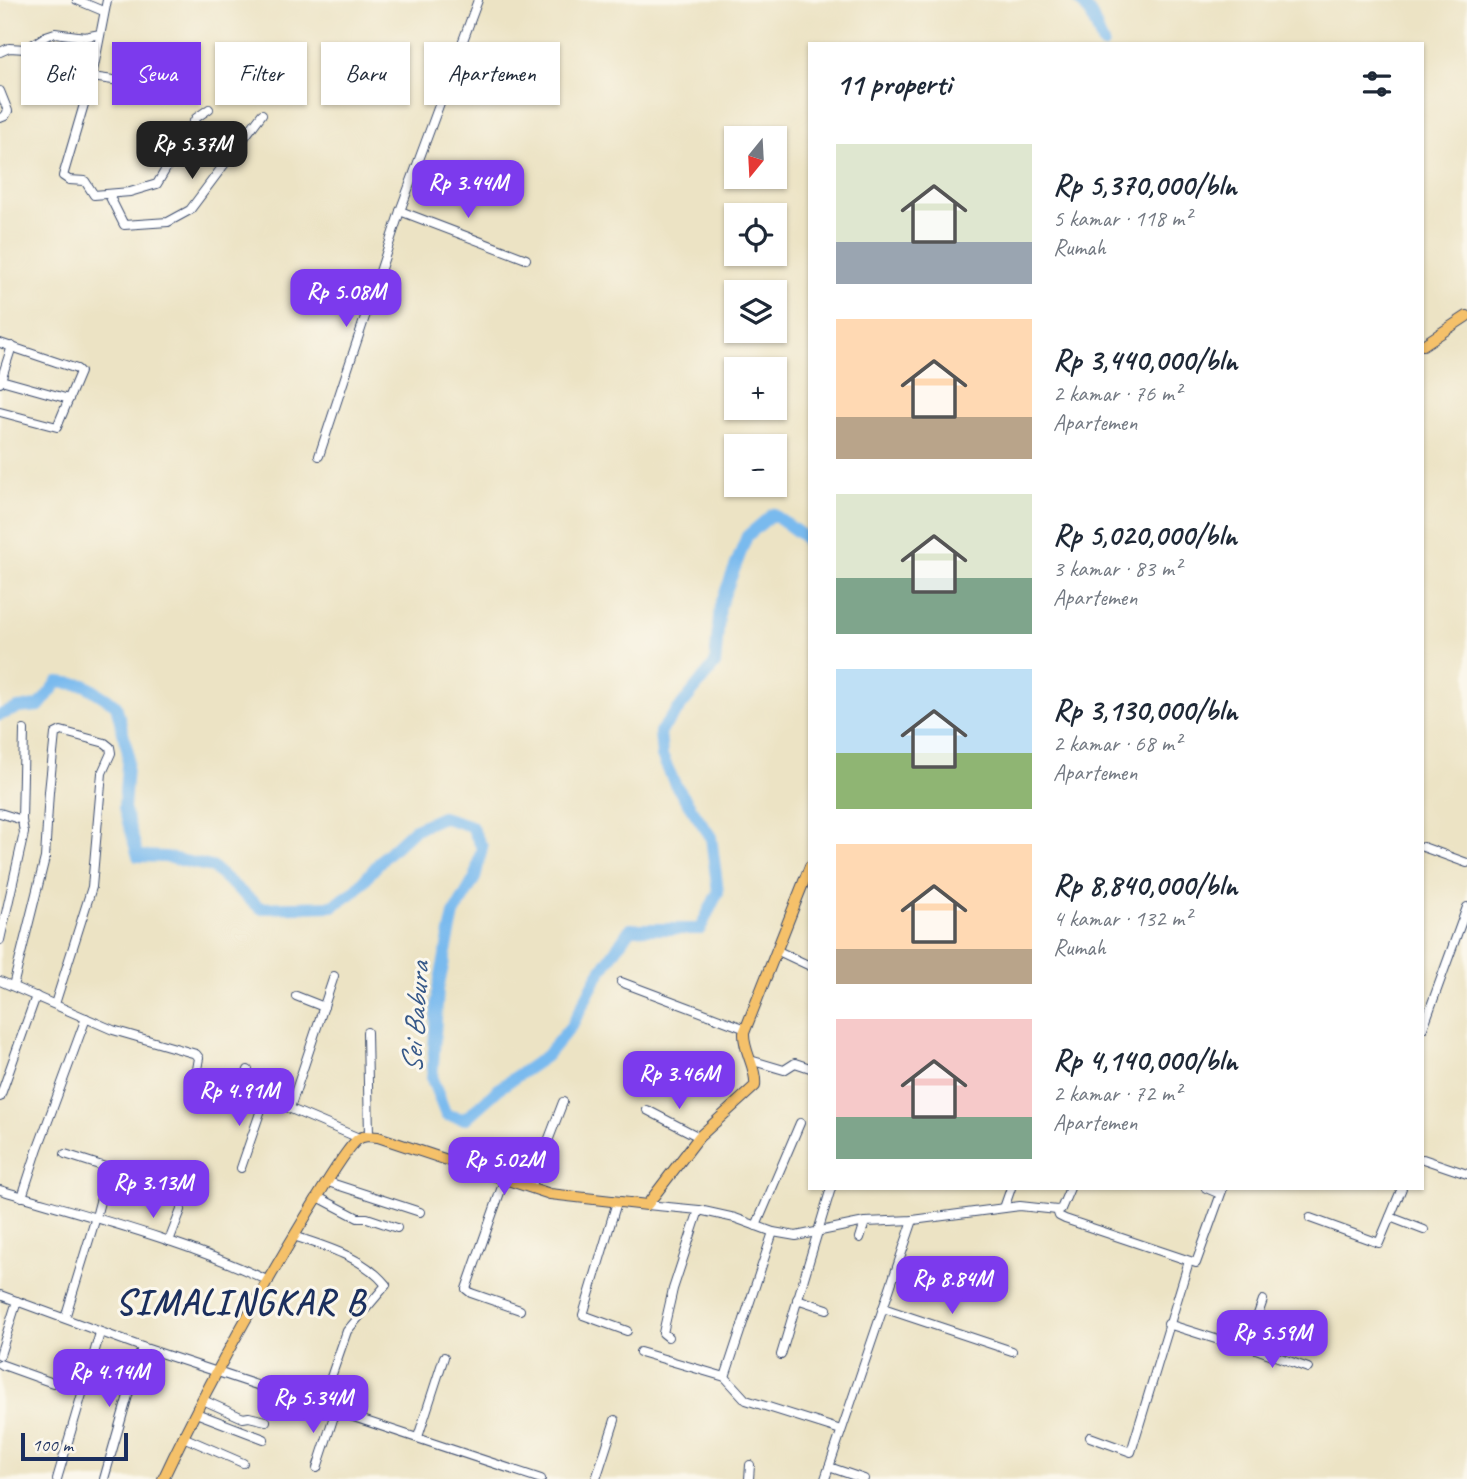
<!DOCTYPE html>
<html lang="id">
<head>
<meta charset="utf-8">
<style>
  :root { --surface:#fff; --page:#f6f6f7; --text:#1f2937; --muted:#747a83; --accent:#7c3aed }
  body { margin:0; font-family:Caveat,sans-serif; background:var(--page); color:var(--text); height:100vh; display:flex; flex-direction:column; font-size:26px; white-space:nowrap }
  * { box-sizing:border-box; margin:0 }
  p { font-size:23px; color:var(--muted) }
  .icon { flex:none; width:38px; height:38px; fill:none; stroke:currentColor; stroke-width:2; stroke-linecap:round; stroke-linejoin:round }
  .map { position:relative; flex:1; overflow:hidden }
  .drawer { position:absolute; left:808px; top:42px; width:616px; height:1148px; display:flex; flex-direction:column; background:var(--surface); border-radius:0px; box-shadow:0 2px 5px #0004 }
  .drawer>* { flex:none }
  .top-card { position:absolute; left:21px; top:42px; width:665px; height:63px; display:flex; gap:14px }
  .needle { width:46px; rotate:198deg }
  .controls { position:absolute; left:724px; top:126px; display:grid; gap:14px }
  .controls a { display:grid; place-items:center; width:63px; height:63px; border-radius:0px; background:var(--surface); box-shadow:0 2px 5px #0004; font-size:35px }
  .scale { position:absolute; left:21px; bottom:18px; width:107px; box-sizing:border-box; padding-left:7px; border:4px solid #1b2f5e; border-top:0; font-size:19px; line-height:24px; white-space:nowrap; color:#1b2f5e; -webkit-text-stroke:5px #fbf7ec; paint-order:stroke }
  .price { position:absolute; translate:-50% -60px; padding:0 16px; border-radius:14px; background:var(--accent); color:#fff; font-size:23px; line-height:46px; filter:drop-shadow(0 2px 4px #0008) }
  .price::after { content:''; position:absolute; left:50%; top:42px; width:21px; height:16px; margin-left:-10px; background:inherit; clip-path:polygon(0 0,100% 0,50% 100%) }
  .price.current { background:#222; color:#fff }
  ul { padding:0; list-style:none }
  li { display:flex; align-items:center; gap:21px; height:175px; padding:0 28px }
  li span { display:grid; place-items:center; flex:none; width:196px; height:140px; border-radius:0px; color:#555 }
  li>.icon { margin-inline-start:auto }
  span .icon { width:84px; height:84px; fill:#fffc; stroke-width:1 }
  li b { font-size:30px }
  h2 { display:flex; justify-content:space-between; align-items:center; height:84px; padding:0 28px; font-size:30px }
  .tag { padding:0 24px; border-radius:0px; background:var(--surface); box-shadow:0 2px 5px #0004; font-size:24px; line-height:63px }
  .tag.current { background:var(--accent); color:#fff }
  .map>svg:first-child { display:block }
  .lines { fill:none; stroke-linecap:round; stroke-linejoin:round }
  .river { stroke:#79baee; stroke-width:12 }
  .minor-casing { stroke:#3a4a6d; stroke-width:10 }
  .major-casing { stroke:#3a4a6d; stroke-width:12 }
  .minor { stroke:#fff; stroke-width:8 }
  .major { stroke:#f5c16b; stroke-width:10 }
  .labels { text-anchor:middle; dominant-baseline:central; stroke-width:6; stroke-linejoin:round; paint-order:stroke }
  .water-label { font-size:30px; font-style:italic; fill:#375989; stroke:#fbf7ec }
  .district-label { font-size:35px; font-weight:bold; letter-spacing:2px; fill:#1b2f5e; stroke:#fbf7ec }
</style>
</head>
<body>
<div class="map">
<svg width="1467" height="1479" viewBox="0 0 1467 1479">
  <rect width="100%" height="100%" fill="#fbf7ec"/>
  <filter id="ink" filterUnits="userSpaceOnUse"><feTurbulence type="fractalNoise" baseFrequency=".0143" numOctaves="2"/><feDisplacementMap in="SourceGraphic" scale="14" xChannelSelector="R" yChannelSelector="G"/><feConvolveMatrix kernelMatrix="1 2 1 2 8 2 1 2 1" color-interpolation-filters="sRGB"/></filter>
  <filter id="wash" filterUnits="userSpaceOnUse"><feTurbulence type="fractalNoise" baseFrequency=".00686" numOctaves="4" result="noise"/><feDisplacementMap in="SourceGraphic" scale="28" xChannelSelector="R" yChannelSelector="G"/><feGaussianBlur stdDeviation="1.57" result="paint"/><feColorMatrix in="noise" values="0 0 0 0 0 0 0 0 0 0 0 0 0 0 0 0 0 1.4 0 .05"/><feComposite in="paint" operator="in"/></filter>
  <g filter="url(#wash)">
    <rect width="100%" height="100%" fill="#ece3c4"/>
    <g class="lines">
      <!-- river -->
      <g class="river">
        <polyline points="1079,0 1091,14 1103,44"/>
        <polyline points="0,715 18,708 39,706 58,682 85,685 116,705 128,752 124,808 138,856 166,857 212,867 260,908 333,906 355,891 385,856 413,830 442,817 471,826 482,847 475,878 454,914 438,989 432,1079 446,1115 465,1119 501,1087 546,1056 572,1025 597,977 630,929 700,929 718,892 711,837 675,784 662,756 660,732 715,664 720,606 747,536 773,514 803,536 810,545"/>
      </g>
    </g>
  </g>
  <g filter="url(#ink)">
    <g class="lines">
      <defs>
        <g id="minor">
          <polyline points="77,0 103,11"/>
          <polyline points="107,0 92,77 63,176 69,180 85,181 94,195 130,192 157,184 196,118 209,109"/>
          <polyline points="0,52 9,48 26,49 46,36 55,33 85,37 100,34"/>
          <polyline points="92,77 176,89"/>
          <polyline points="0,91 8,111 5,116 0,118"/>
          <polyline points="109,195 124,225 168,222 190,210 262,114"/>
          <polyline points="400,211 526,259"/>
          <polyline points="0,343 77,369 80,372 57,427 0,412"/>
          <polyline points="1,380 69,399"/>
          <polyline points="0,383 12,346"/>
          <polyline points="319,456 400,211 478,0"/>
          <polyline points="0,813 22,820"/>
          <polyline points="1423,847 1467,863"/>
          <polyline points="0,940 24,833 22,820 24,730"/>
          <polyline points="776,950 810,966"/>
          <polyline points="0,981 113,1030 196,1054 199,1058 196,1075 198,1078 265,1098 359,1138"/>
          <polyline points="621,982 746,1029"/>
          <polyline points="13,986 45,858 49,792 55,734 61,731 105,743 110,747 111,753 102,773 92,887 55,1004"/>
          <polyline points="296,996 324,1007"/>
          <polyline points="1423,1028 1467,907"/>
          <polyline points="367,1032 369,1136"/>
          <polyline points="750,1060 784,1070 795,1063 810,1068"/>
          <polyline points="242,1090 248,1070"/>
          <polyline points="0,1097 36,996"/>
          <polyline points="290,1108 334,976"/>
          <polyline points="647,1110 699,1137"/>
          <polyline points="65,1154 152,1182"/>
          <polyline points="1423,1159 1467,1174"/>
          <polyline points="241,1168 265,1098"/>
          <polyline points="504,1181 466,1289 471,1293 520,1310"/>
          <polyline points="328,1182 420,1212"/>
          <polyline points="530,1188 563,1102"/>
          <polyline points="1206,1188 1220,1194"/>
          <path d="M0 1190C91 1217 183 1240 269 1281"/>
          <polyline points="22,1197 38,1148 86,1018"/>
          <polyline points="318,1197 358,1218 367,1218 397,1228"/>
          <polyline points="617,1202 583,1315 627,1331"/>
          <polyline points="647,1205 699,1210 735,1218 773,1232 796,1236 865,1222 913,1220 1020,1206 1057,1210 1061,1209 1070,1188"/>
          <polyline points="1004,1208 1011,1188"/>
          <polyline points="1057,1210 1059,1216 1065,1219 1196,1263 1223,1188"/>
          <polyline points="1390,1217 1424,1230"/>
          <polyline points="1310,1218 1379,1243 1402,1188"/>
          <polyline points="756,1226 800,1123"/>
          <path d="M294 1236C327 1247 363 1257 386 1285L347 1331 321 1406"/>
          <polyline points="860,1238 865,1222"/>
          <polyline points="169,1241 181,1210"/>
          <polyline points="0,1295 142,1347 541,1479"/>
          <polyline points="797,1299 827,1309"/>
          <polyline points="883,1308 1012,1351"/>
          <polyline points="65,1318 96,1217 109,1167"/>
          <polyline points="1168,1324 1241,1347 1248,1343 1263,1300"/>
          <polyline points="668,1337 663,1333 673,1289 699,1210"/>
          <polyline points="1245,1345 1308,1368"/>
          <polyline points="640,1352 725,1377 746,1400 841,1430"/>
          <polyline points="0,1355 17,1301"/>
          <polyline points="781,1355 831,1188"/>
          <polyline points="0,1364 53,1383"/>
          <polyline points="725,1377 773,1232"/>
          <polyline points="203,1400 243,1418 249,1417 266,1421"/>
          <polyline points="196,1413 264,1439"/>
          <polyline points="183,1437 243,1463"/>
          <polyline points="418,1437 444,1357"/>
          <polyline points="1090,1437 1131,1452 1189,1261"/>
          <polyline points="829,1467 864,1479"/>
          <polyline points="317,1468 336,1410"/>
          <polyline points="57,1479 100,1333"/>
          <polyline points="104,1479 142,1347"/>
          <polyline points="596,1479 615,1420"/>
          <polyline points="749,1479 750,1465"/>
          <polyline points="825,1479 913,1220"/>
        </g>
        <g id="major">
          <polyline points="1423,345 1467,316"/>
          <path d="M163 1479C206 1387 257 1297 309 1211 319 1195 345 1150 357 1140 363 1135 370 1136 378 1137L550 1194 647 1205 699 1137 755 1086C757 1068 743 1051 744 1033L810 866"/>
        </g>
      </defs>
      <!-- minor casing -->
      <use href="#minor" class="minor-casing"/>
      <!-- major casing -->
      <use href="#major" class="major-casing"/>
      <!-- minor -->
      <use href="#minor" class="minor"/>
      <!-- major -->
      <use href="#major" class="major"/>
    </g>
  </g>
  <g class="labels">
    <!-- water labels -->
    <g class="water-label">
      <text transform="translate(415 1018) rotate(-86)">Sei Babura</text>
    </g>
    <!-- district labels -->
    <g class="district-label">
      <text x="241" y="1302">SIMALINGKAR B</text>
    </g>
  </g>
</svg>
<div class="controls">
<a><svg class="needle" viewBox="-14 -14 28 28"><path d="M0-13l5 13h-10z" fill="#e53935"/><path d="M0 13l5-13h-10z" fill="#747a83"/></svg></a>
<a><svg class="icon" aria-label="locate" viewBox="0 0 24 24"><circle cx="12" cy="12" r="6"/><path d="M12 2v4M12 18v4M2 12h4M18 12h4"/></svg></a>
<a><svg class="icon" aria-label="layers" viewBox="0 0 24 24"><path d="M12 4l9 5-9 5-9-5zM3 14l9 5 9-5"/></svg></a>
<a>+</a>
<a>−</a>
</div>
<div class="scale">100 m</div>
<b class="price current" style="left:192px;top:181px">Rp 5.37M</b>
<b class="price" style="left:468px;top:220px">Rp 3.44M</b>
<b class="price" style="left:346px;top:329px">Rp 5.08M</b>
<b class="price" style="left:679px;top:1111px">Rp 3.46M</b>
<b class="price" style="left:239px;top:1128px">Rp 4.91M</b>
<b class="price" style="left:504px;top:1197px">Rp 5.02M</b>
<b class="price" style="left:153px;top:1220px">Rp 3.13M</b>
<b class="price" style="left:952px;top:1316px">Rp 8.84M</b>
<b class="price" style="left:1272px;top:1370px">Rp 5.59M</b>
<b class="price" style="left:109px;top:1409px">Rp 4.14M</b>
<b class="price" style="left:313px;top:1435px">Rp 5.34M</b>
<div class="top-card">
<a class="tag">Beli</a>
<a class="tag current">Sewa</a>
<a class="tag">Filter</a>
<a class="tag">Baru</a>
<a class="tag">Apartemen</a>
</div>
<section class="drawer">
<h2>11 properti<svg class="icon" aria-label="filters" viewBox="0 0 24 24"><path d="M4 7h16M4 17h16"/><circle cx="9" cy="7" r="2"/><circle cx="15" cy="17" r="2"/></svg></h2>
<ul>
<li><span style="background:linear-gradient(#dfe7d0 70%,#9aa5b1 0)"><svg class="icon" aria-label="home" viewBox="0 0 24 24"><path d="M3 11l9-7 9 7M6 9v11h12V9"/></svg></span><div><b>Rp 5,370,000/bln</b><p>5 kamar · 118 m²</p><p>Rumah</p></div></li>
<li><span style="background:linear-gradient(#ffd9b3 70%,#b9a48a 0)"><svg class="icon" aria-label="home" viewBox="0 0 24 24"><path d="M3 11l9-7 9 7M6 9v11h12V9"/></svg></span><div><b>Rp 3,440,000/bln</b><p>2 kamar · 76 m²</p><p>Apartemen</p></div></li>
<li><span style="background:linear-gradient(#dfe7d0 60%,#7fa58c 0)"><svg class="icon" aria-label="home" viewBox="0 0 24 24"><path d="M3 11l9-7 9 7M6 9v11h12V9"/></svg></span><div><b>Rp 5,020,000/bln</b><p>3 kamar · 83 m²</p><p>Apartemen</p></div></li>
<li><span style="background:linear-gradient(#bfe0f5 60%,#8fb573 0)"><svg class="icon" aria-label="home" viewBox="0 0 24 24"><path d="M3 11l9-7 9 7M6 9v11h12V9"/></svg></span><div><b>Rp 3,130,000/bln</b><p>2 kamar · 68 m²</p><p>Apartemen</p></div></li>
<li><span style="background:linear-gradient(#ffd9b3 75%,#b9a48a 0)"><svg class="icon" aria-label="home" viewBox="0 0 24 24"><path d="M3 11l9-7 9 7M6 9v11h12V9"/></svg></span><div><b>Rp 8,840,000/bln</b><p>4 kamar · 132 m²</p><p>Rumah</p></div></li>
<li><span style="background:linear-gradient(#f6c9c9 70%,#7fa58c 0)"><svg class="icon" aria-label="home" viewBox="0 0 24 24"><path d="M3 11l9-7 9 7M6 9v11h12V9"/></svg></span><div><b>Rp 4,140,000/bln</b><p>2 kamar · 72 m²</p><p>Apartemen</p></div></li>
</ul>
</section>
</div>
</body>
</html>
